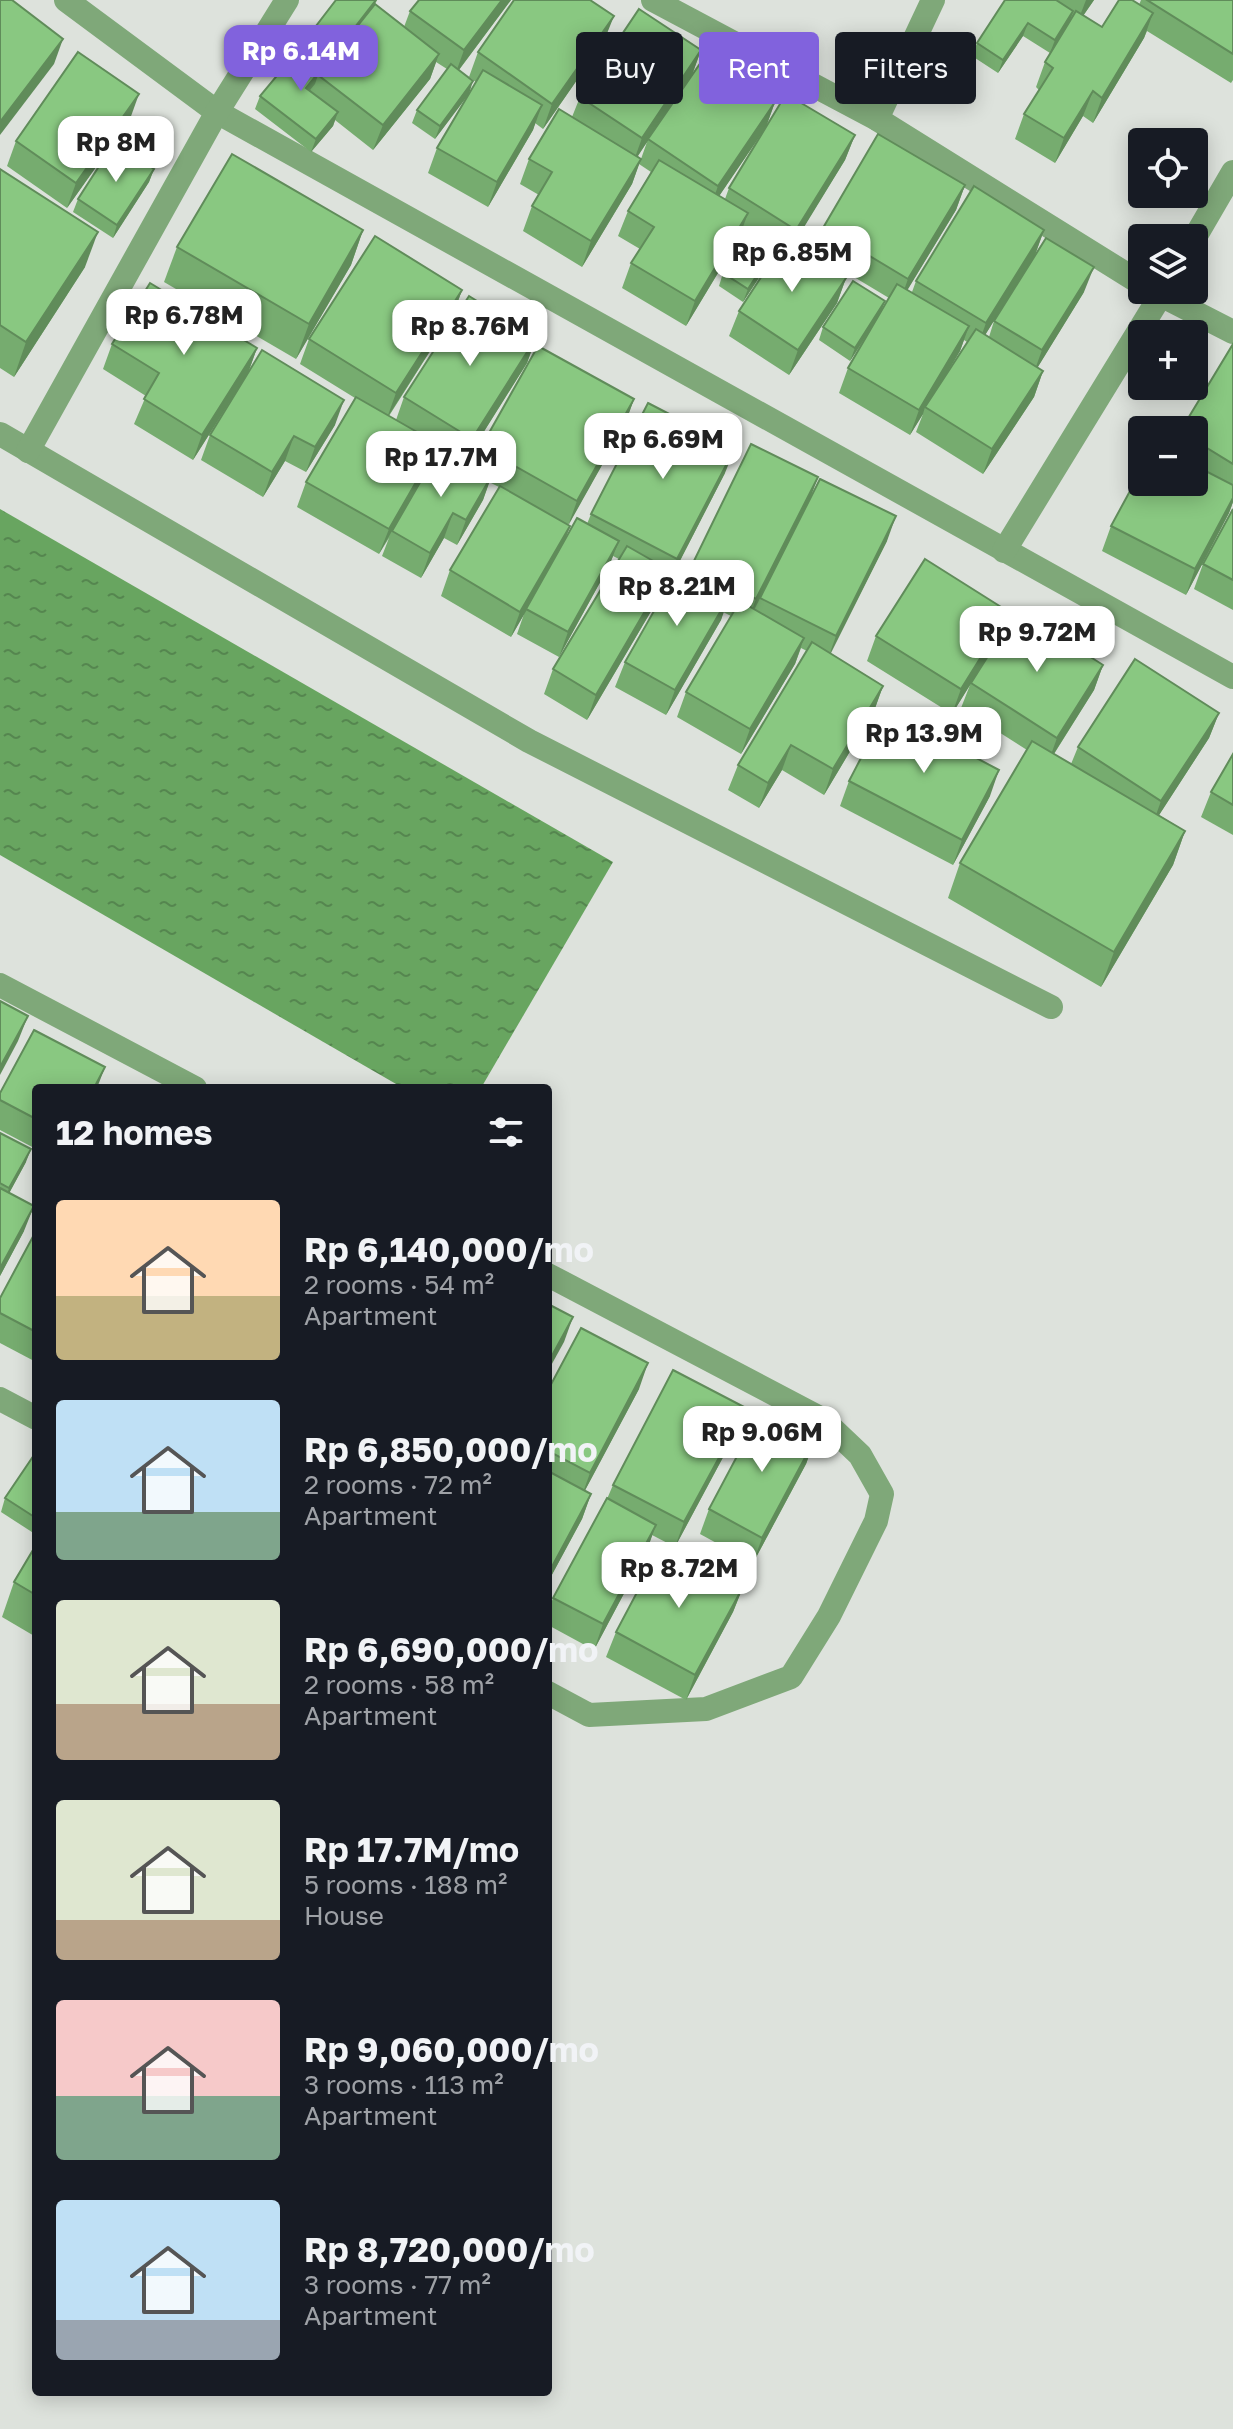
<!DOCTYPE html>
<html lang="en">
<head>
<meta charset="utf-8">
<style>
  :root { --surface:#171b24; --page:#242831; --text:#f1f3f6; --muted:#9ea1a6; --accent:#8162dd }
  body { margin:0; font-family:"Golos Text",sans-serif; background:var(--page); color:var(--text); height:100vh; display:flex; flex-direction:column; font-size:30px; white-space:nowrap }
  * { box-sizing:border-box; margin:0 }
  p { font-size:26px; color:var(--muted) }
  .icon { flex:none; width:44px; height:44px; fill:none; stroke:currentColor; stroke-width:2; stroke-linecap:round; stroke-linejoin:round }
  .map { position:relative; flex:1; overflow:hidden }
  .panel { position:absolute; left:32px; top:1084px; width:520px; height:1312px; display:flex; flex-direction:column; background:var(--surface); border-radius:8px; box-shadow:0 4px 20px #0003 }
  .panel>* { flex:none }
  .top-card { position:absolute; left:576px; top:32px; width:536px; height:72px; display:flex; gap:16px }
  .buttons { position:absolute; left:1128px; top:128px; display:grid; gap:16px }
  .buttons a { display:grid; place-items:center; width:80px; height:80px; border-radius:8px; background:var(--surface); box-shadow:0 4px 20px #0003; font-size:40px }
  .price { position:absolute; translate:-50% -68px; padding:0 18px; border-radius:16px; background:#fff; color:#222; font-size:26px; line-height:52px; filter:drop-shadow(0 2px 4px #0008) }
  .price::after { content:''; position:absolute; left:50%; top:48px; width:24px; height:18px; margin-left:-12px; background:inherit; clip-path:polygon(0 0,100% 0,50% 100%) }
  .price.selected { background:var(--accent); color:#fff }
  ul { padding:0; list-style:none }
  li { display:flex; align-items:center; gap:24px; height:200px; padding:0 24px }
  li span { display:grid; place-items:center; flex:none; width:224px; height:160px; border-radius:8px; color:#555 }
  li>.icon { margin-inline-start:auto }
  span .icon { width:96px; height:96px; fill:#fffc; stroke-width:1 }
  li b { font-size:34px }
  h2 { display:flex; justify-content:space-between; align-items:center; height:96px; padding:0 24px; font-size:34px }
  .tag { padding:0 28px; border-radius:8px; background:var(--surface); box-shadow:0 4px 20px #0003; font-size:28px; line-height:72px }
  .tag.selected { background:var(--accent); color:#fff }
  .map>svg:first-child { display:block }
  .water { fill:url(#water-ripples) }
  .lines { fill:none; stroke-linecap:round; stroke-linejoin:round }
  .minor { stroke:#7fa879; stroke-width:24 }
  .wall { fill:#76ac6f; fill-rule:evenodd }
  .shaded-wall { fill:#608c5a }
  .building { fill:#89c881; stroke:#608c5a; stroke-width:2 }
</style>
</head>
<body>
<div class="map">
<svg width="1233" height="2429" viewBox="0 0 1233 2429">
  <defs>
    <pattern id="water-ripples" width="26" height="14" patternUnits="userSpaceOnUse" patternTransform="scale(2)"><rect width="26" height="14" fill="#68a560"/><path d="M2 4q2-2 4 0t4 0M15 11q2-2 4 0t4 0" fill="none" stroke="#55864f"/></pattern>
  </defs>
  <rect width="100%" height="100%" fill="#dde2dc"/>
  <!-- water -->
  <polygon class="water" points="0,509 613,862 481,1088 403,1088 0,855"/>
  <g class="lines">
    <!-- minor -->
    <g class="minor">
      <polyline points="66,0 217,112 1233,677"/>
      <polyline points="653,0 877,119 1142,284"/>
      <polyline points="877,119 933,0"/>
      <polyline points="1194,239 1233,172"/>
      <polyline points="1151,290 1233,332"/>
      <polyline points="0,434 529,741 1051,1007"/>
      <polyline points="28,451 217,112 287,0"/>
      <polyline points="1004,551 1164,290"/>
      <polyline points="0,985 195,1088"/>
      <polyline points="548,1275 822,1419 860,1455 882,1494 876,1521 829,1616 791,1677 706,1709 589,1715 548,1693"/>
      <polyline points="0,1399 36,1418"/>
    </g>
  </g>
  <!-- wall -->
  <g class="wall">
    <polygon points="377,0 375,4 404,27 410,11 419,0 511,0 459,70 469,94 476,82 469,77 478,52 604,41 543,129 535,123 533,130 488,207 428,173 437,148 468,94 435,139 412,123 417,110 447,69 436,62 430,79 373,150 335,120 333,126 311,152 255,109 260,96 304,43 306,39"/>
    <polygon points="1005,0 1094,0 1083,16 1102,27 1139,5 1141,0 1233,0 1233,80 1231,83 1147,31 1144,38 1093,123 1083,116 1055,163 1015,139 1024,114 1039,90 1036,87 1045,62 1060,38 1050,53 1023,36 998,73 972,56 977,43"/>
    <path d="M701 50 692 75 775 102 766 127 855 135 845 160 793 244 846 278 837 303 789 375 729 336 739 311 779 250 769 244 775 247 770 261 743 302 719 286 723 273 750 232 743 228 739 238 686 326 622 288 631 263 640 249 618 236 628 211 651 172 639 164 632 184 582 267 523 231 532 206 539 195 520 184 529 159 572 117 580 97ZM766 127 729 188 725 199 719 196ZM647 142 641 159 638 156Z"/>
    <polygon points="130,119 67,208 7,166 16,141"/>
    <polygon points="0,169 85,267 14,377 0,368"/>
    <polygon points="154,169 149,182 113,238 73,212 78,199"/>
    <path d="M965 185 956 210 907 290 912 292 916 281 1044 230 1035 255 985 335 989 337 994 321 1084 292 1037 368 1043 371 1034 397 983 474 916 432 923 414 910 435 839 393 848 368 868 334 850 361 819 340 823 327 885 301 881 311 889 298 814 253 823 228ZM964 340 967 342 942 381 960 351Z"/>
    <polygon points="363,230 351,265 296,359 164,282 177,247"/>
    <path d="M462 290 453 315 389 416 396 420 404 397 536 338 527 363 466 460 474 465 481 447 634 399 625 424 568 525 570 526 565 539 587 524 591 514 725 473 668 584 665 582 660 596 587 720 544 694 553 669 619 559 613 556 609 566 559 657 517 634 524 614 511 637 441 596 450 570 499 487 489 482 483 500 457 545 444 538 421 578 382 556 389 538 379 554 297 507 306 482 355 398 300 364 309 339ZM437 448 439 450 431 463Z"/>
    <polygon points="112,344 257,348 248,373 193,460 134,424 146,396 103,369"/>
    <polygon points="1233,344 1233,502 1229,513 1186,595 1102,551 1111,526 1194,482 1194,430"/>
    <polygon points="335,425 306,472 285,461 263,497 201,460 210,435"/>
    <polygon points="810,499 887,541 830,653 883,686 874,711 824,795 782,770 759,808 728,790 738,765 807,651 801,648 795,664 741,754 677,717 686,692 731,616 723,612 721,620 666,715 615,687 625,662 689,572 691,567"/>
    <polygon points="1233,509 1233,610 1194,589 1203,564"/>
    <polygon points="1009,612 1000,636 1103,665 1094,690 1054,754 1071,764 1078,747 1219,713 1209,738 1159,815 1185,831 1173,865 1101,987 948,898 960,863 1027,750 961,708 970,685 952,714 867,661 876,636"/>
    <polygon points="1233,754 1233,835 1201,817 1211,792"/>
    <polygon points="849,781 990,796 953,865 840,806"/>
    <polygon points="36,1088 36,1149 0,1130 0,1093"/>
    <polygon points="0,1133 26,1162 9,1193 24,1231 0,1276"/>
    <polygon points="36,1231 36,1362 0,1343 0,1298"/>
    <polygon points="639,1389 585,1490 591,1494 582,1519 548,1582 548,1390"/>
    <polygon points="736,1433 675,1547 652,1535 647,1550 594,1650 548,1625 548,1612 553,1598 607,1499 613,1485"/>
    <polygon points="815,1439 806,1464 753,1563 700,1534 709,1509"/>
    <polygon points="36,1456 36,1533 35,1534 1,1512 5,1498"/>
    <polygon points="36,1545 36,1637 2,1617 14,1582"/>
    <polygon points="743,1587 733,1612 686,1700 606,1657 616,1632"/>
  </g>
  <!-- shaded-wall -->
  <g class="shaded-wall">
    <polygon points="502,0 511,0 455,75 464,50"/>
    <polygon points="1086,0 1094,0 1076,26"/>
    <polygon points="1073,11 1069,24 1050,53 1055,40"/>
    <polygon points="1153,13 1144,38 1093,123 1102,98"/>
    <polygon points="614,16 604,41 543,129 552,104"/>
    <polygon points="1028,23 1023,36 998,73 1003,60"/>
    <polygon points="63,39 54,64 0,135 0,122"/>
    <polygon points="701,50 692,75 633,163 642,138"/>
    <polygon points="439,54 430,79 373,150 383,125"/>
    <polygon points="328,61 318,75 315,84 301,101 306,88"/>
    <polygon points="473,81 469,94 435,139 440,126"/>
    <polygon points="1093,91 1083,116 1055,163 1064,138"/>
    <polygon points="139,94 130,119 67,208 76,183"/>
    <polygon points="775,102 766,127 709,211 718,186"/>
    <polygon points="542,105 533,130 488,207 497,182"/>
    <polygon points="338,112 333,126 311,152 316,139"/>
    <polygon points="855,135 845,160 787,255 796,230"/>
    <polygon points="641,159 632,184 582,267 591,241"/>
    <polygon points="154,169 149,182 113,238 117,225"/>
    <polygon points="965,185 956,210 899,304 908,279"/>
    <polygon points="748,213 739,238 686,326 695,301"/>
    <polygon points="363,230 351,265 296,359 309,324"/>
    <polygon points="1044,230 1035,255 977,348 986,323"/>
    <polygon points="98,232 85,267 14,377 26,342"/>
    <polygon points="775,247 770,261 743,302 748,289"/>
    <polygon points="1094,267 1084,292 1033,375 1042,350"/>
    <polygon points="846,278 837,303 789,375 798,350"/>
    <polygon points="462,290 453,315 387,418 396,393"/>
    <polygon points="885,301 880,314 850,361 855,348"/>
    <polygon points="969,326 960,351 926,408 925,407 923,414 910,435 919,410"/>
    <polygon points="536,338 527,363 463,465 472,439"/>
    <polygon points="257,348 248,373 193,460 202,435"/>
    <polygon points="1043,371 1034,397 983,474 992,449"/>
    <polygon points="634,399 625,424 568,526 577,501"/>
    <polygon points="344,400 335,425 306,472 315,447"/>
    <polygon points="294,436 285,461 263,497 272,472"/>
    <polygon points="438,444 429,469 392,531 379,554 389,529"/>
    <polygon points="735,448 725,473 668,584 677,559"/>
    <polygon points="492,475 483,500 457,545 466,520"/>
    <polygon points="818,477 809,502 747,624 756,599"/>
    <polygon points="1233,498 1233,502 1229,513 1186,595 1195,569"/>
    <polygon points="453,513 444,538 421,578 430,553"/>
    <polygon points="896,516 887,541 827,661 836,636"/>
    <polygon points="570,526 561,551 511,637 520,612"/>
    <polygon points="619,541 609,566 559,657 568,632"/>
    <polygon points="669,570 660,596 587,720 596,695"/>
    <polygon points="730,595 721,620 666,715 675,690"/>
    <polygon points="1009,612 1000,637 952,714 961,689"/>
    <polygon points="804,638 795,664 741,754 750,729"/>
    <polygon points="1103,665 1094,690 1048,763 1057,738"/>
    <polygon points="883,686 874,711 824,795 833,769"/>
    <polygon points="1219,713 1209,738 1152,826 1161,801"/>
    <polygon points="791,745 782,770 759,808 768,783"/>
    <polygon points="999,770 990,796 953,865 962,840"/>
    <polygon points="1185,831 1173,865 1101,987 1114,952"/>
    <polygon points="28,1016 18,1041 0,1075 0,1067"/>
    <polygon points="105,1067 97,1088 94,1088"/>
    <polygon points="31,1149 26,1162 5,1201 9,1188"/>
    <polygon points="34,1206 24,1231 0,1276 0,1268"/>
    <polygon points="573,1317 564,1342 548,1371 548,1363"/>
    <polygon points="648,1363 639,1389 581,1498 590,1473"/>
    <polygon points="746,1408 736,1433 675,1547 684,1522"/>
    <polygon points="815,1439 806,1464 753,1563 762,1538"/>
    <polygon points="591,1494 582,1519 548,1582 548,1574"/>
    <polygon points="656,1525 647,1550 594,1650 603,1624"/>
    <polygon points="743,1587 733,1612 686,1700 695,1675"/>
  </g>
  <!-- building -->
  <g class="building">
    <polygon points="0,0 12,0 63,39 0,122"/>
    <polygon points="336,0 376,0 331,58 306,39"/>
    <polygon points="419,0 502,0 464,50 410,11"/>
    <polygon points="514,0 590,0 614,16 552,104 478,52"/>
    <polygon points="1005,0 1056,0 1073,11 1055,40 1028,23 1003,60 977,43"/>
    <polygon points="1119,0 1132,0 1153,13 1102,98 1093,91 1064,138 1024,114 1053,68 1045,62 1076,11 1102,27"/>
    <polygon points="1147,0 1233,0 1233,54"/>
    <polygon points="375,4 439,54 383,125 318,75"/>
    <polygon points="639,9 701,50 642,138 580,97"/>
    <polygon points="304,43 328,61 306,88 338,112 316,139 260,96"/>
    <polygon points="78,52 139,94 76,183 16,141"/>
    <polygon points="706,55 775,102 718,186 648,139"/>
    <polygon points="451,64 473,81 440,126 417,110"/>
    <polygon points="483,70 542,105 497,182 437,148"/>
    <polygon points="786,94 855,135 796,230 729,188"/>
    <polygon points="559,109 641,159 591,241 532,206 552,172 529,159"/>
    <polygon points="878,134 965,185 908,279 823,228"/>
    <polygon points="114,143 154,169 117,225 78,199"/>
    <polygon points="232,154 363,230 309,324 177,247"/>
    <polygon points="659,160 748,213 695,301 631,263 654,227 628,211"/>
    <polygon points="0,169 98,232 26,342 0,325"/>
    <polygon points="974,186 1044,230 986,323 916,281"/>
    <polygon points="750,232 775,247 748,289 723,273"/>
    <polygon points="375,236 462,290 396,393 309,339"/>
    <polygon points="1046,238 1094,267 1042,350 994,321"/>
    <polygon points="786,239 846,278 798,350 739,311"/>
    <polygon points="853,281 885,301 855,348 823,327"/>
    <polygon points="150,283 257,348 202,435 144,399 159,373 112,344"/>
    <polygon points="897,284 969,326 919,410 848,368"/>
    <polygon points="469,296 536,338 472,439 404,397"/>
    <polygon points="976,329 1043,371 992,449 925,407"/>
    <polygon points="1233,344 1233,464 1194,440 1194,430 1181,430"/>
    <polygon points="538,346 634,399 577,501 481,447"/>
    <polygon points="262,350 344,400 315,447 294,436 272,472 210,435"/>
    <polygon points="356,397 438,444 389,529 306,482"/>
    <polygon points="648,403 735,448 677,559 591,514"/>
    <polygon points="751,444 818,477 756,599 691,567"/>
    <polygon points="441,446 492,475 466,520 453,513 430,553 392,531"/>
    <polygon points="1194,465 1233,485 1233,498 1195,569 1111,526 1142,469 1142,482 1194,482"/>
    <polygon points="820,479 896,516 836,636 760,598"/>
    <polygon points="500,486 570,526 520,612 450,570"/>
    <polygon points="1233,509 1233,580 1203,564"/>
    <polygon points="577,518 619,541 568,632 526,609"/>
    <polygon points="627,546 669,570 596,695 553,669"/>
    <polygon points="925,559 1009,612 961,689 876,636"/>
    <polygon points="679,567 730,595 675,690 625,662"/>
    <polygon points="740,601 804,638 750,729 686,692"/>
    <polygon points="1017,610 1103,665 1057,738 971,683"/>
    <polygon points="812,642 883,686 833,769 791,745 768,783 738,765"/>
    <polygon points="1135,659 1219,713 1161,801 1078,747"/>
    <polygon points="886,710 999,770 962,840 849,781"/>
    <polygon points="1032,741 1185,831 1114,952 960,863"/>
    <polygon points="1233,754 1233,805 1211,792"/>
    <polygon points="0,1001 28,1016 0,1067"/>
    <polygon points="34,1030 105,1067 94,1088 36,1088 36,1119 0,1100 0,1093"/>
    <polygon points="0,1133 31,1149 9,1188 0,1183"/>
    <polygon points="0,1188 34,1206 0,1268"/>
    <polygon points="36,1231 36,1332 0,1313 0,1298"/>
    <polygon points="548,1304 573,1317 548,1363"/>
    <polygon points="581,1328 648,1363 590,1473 548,1451 548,1390"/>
    <polygon points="673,1370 746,1408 684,1522 613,1485"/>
    <polygon points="761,1411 815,1439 762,1538 709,1509"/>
    <polygon points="34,1455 36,1456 36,1518 5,1498"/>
    <polygon points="548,1471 591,1494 548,1574"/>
    <polygon points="607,1498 656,1525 603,1624 553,1598"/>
    <polygon points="36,1545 36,1595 14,1582"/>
    <polygon points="662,1545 743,1587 695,1675 616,1632"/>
  </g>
</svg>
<div class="buttons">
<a><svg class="icon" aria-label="locate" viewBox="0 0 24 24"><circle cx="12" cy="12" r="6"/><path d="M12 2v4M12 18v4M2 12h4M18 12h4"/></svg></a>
<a><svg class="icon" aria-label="layers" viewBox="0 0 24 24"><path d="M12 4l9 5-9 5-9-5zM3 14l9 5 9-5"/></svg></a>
<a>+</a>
<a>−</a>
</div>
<b class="price selected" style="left:301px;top:93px">Rp 6.14M</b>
<b class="price" style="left:116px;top:184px">Rp 8M</b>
<b class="price" style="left:792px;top:294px">Rp 6.85M</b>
<b class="price" style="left:184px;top:357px">Rp 6.78M</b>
<b class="price" style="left:470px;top:368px">Rp 8.76M</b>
<b class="price" style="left:663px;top:481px">Rp 6.69M</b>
<b class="price" style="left:441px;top:499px">Rp 17.7M</b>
<b class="price" style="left:677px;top:628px">Rp 8.21M</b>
<b class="price" style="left:1037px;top:674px">Rp 9.72M</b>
<b class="price" style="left:924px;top:775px">Rp 13.9M</b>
<b class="price" style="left:762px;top:1474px">Rp 9.06M</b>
<b class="price" style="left:679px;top:1610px">Rp 8.72M</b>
<div class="top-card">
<a class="tag">Buy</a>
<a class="tag selected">Rent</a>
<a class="tag">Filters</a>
</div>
<section class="panel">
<h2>12 homes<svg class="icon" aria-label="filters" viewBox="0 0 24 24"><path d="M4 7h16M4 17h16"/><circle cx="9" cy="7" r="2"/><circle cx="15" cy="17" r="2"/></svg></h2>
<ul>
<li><span style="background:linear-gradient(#ffd9b3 60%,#c2b280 0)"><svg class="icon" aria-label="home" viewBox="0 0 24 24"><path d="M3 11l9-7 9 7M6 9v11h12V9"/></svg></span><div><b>Rp 6,140,000/mo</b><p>2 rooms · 54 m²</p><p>Apartment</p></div></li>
<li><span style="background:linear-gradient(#bfe0f5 70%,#7fa58c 0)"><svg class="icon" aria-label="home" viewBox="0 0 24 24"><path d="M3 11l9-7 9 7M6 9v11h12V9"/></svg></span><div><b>Rp 6,850,000/mo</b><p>2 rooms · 72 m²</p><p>Apartment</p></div></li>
<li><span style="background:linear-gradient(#dfe7d0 65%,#b9a48a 0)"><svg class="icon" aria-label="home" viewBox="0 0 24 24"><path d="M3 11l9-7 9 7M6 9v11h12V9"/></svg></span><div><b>Rp 6,690,000/mo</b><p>2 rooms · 58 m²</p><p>Apartment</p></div></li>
<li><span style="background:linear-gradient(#dfe7d0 75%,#b9a48a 0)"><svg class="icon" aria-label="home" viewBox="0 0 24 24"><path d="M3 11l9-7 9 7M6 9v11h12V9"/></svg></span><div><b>Rp 17.7M/mo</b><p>5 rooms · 188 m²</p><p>House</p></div></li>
<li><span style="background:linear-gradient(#f6c9c9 60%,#7fa58c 0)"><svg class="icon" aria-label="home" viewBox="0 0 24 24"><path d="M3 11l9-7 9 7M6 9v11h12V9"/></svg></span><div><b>Rp 9,060,000/mo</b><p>3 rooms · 113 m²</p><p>Apartment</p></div></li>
<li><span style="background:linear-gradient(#bfe0f5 75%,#9aa5b1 0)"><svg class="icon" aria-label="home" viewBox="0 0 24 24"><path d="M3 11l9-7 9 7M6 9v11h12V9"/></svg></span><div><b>Rp 8,720,000/mo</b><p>3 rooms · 77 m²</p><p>Apartment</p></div></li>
</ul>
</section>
</div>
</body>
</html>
